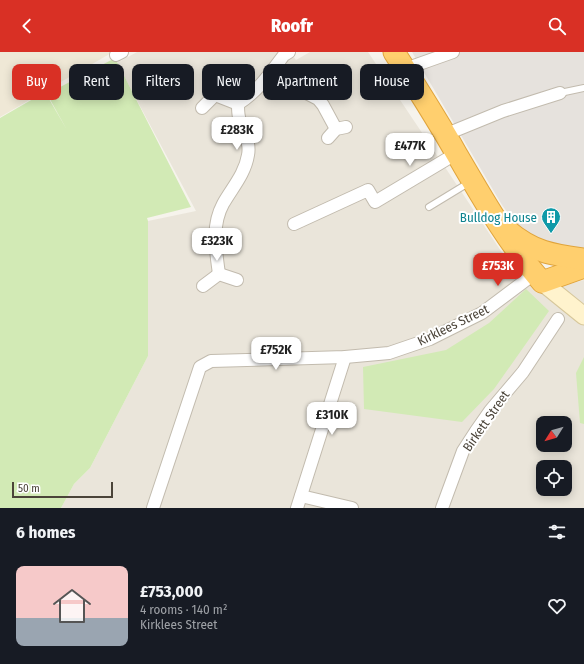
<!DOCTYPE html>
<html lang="en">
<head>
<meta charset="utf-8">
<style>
  :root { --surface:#171b24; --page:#242831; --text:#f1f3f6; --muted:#9ea1a6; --line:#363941; --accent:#d93025 }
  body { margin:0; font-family:"Fira Sans Condensed",sans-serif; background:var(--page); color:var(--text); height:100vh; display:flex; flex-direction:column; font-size:15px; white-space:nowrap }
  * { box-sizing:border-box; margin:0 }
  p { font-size:13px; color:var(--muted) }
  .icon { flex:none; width:22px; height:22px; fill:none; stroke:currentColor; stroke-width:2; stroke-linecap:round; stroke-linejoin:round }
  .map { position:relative; height:456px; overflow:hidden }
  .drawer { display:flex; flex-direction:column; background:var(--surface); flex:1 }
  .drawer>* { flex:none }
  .hud { position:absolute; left:12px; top:12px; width:560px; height:36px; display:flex; gap:8px }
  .needle { width:26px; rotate:233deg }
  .fabs { position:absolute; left:536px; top:364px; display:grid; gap:8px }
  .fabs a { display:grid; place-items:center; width:36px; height:36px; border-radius:8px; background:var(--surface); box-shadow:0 2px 10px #0003; font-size:20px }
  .scale { position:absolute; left:12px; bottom:10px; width:101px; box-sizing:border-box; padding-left:4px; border:2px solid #4b4439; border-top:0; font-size:11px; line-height:14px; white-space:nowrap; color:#4b4439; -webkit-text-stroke:3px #fff; paint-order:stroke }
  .price { position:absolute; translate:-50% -34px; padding:0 9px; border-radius:8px; background:#fff; color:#222; font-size:13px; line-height:26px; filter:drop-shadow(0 1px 2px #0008) }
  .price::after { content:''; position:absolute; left:50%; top:24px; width:12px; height:9px; margin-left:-6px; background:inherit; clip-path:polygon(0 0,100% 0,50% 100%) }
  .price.on { background:var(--accent); color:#fff }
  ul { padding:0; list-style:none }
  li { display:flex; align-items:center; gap:12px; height:100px; padding:0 16px }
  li+li { border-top:1px solid var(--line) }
  li span { display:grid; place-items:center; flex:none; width:112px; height:80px; border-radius:8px; color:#555 }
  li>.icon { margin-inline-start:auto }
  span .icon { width:48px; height:48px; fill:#fffc; stroke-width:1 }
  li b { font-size:17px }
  h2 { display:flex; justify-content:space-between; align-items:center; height:48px; padding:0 16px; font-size:17px }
  .pill { padding:0 14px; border-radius:8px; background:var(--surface); box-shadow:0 2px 10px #0003; font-size:14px; line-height:36px }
  .pill.on { background:var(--accent); color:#fff }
  header { display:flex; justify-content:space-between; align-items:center; height:52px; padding:0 16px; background:var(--accent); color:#fff; font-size:18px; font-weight:800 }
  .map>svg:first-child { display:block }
  .residential { fill:#eae5da; fill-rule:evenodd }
  .industrial { fill:#e6e2dd }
  .education { fill:#efe8d6 }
  .green { fill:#d2eab5 }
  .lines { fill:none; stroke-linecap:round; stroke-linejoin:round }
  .lane-casing { stroke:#c2bbae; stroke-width:8 }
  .street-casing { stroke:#c2bbae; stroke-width:14 }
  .secondary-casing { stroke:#d6c79b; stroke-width:19 }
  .highway-casing { stroke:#e0a43c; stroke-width:23 }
  .lane { stroke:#fff; stroke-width:6 }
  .street { stroke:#fff; stroke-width:12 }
  .secondary { stroke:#fff3cd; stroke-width:17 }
  .highway { stroke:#ffcf6e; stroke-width:21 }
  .labels { text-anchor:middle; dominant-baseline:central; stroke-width:4; stroke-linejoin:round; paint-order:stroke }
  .culture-label { font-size:13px; fill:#0d838f; stroke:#fff; text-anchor:end }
  .street-label { font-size:13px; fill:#4b4439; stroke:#fff }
</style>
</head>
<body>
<header><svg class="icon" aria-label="back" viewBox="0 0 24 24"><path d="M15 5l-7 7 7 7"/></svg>Roofr<svg class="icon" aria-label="search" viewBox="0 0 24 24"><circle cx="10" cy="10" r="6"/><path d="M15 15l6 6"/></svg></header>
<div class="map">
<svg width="584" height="456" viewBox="0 0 584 456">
  <rect width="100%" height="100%" fill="#f6f3ec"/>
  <!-- residential -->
  <path class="residential" d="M137 0H290L296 8 310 0H368L509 211 537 241 584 228V456H61L74 432 90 416 148 304V169L196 159 117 11ZM543 371H565V393H543ZM543 415H565V437H543Z"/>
  <!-- industrial -->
  <polygon class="industrial" points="412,0 584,0 584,196 556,197 527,187 502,153"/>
  <!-- education -->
  <polygon class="education" points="0,0 113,0 0,65"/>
  <!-- green -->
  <g class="green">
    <polygon points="115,6 191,155 147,166 148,169 148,304 90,416 74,432 61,456 0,456 0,66 45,40 67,78 47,42"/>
    <polygon points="526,237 549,259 494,337 462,370 364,357 363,315 446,298 489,271"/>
    <polygon points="584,305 584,372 580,371 576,321"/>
  </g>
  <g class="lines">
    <defs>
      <g id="lane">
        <polyline points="560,41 584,36"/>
        <polyline points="429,155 470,130"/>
      </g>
      <g id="street">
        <polyline points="116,3 122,0"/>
        <polyline points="405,17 453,0"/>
        <polyline points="272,19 285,30 318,47 323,53 336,77"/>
        <polyline points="215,43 238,52"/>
        <polyline points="202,56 215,43 212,25"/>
        <polyline points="446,84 454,79 503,59 560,41"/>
        <polyline points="328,86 336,77 346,75"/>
        <polyline points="294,172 368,138 375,150 457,101"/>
        <path d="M219 222C216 199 211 174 223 152 232 136 245 122 248 103 251 88 241 78 239 65 238 61 238 56 238 52 258 39 269 23 284 3L289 0"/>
        <polyline points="203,234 219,222 237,228"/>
        <polyline points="301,444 352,456"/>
        <polyline points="153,456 200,315 211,309 345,305 389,301 430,287 482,261 534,222"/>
        <polyline points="297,456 345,305"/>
        <polyline points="442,456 463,399 476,379 490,359 523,320 558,267"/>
      </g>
      <polyline id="secondary" points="542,230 584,264"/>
      <g id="highway">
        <path d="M394 0C415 33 437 67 456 101 483 147 507 190 542 230L584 215"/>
        <path d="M507 178C533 200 552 203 584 207"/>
      </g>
    </defs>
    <!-- lane casing -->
    <use href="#lane" class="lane-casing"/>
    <!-- street casing -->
    <use href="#street" class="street-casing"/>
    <!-- secondary casing -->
    <use href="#secondary" class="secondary-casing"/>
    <!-- highway casing -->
    <use href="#highway" class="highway-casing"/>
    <!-- lane -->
    <use href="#lane" class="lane"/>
    <!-- street -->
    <use href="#street" class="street"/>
    <!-- secondary -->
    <use href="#secondary" class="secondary"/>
    <!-- highway -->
    <use href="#highway" class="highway"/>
  </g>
  <!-- icons -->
  <defs>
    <symbol id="building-pin" viewBox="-11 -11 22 30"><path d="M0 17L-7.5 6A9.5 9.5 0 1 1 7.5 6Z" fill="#0f9aa8" stroke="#fff"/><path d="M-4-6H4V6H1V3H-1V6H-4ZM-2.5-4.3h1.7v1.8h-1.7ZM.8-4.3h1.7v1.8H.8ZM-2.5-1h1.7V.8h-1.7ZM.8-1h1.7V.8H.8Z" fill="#fff"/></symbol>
  </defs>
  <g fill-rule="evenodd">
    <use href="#building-pin" x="540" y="154" width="22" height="30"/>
  </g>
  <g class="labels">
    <!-- culture labels -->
    <g class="culture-label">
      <text x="537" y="165">Bulldog House</text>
    </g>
    <!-- street labels -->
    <g class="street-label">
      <text transform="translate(453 273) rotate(-26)">Kirklees Street</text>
      <text transform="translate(486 369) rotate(-55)">Birkett Street</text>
    </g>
  </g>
</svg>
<div class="fabs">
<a><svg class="needle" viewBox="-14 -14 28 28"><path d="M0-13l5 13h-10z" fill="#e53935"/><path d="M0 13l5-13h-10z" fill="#9ea1a6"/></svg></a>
<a><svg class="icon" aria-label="locate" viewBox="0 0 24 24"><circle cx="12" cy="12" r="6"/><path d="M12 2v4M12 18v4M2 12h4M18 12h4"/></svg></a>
</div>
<div class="scale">50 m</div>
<b class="price" style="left:237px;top:99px">£283K</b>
<b class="price" style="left:410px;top:115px">£477K</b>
<b class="price" style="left:217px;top:210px">£323K</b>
<b class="price on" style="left:498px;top:235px">£753K</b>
<b class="price" style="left:276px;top:319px">£752K</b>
<b class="price" style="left:332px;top:384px">£310K</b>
<div class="hud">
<a class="pill on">Buy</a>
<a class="pill">Rent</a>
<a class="pill">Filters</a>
<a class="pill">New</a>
<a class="pill">Apartment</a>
<a class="pill">House</a>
</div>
</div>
<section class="drawer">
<h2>6 homes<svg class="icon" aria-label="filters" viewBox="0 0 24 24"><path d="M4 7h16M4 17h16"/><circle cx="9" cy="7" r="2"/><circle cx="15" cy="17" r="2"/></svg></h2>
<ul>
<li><span style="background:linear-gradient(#f6c9c9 65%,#9aa5b1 0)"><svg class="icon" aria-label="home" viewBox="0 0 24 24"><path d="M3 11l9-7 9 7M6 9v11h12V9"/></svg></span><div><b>£753,000</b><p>4 rooms · 140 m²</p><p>Kirklees Street</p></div><svg class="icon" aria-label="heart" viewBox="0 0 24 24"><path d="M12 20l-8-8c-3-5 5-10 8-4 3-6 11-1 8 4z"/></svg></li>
</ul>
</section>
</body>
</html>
